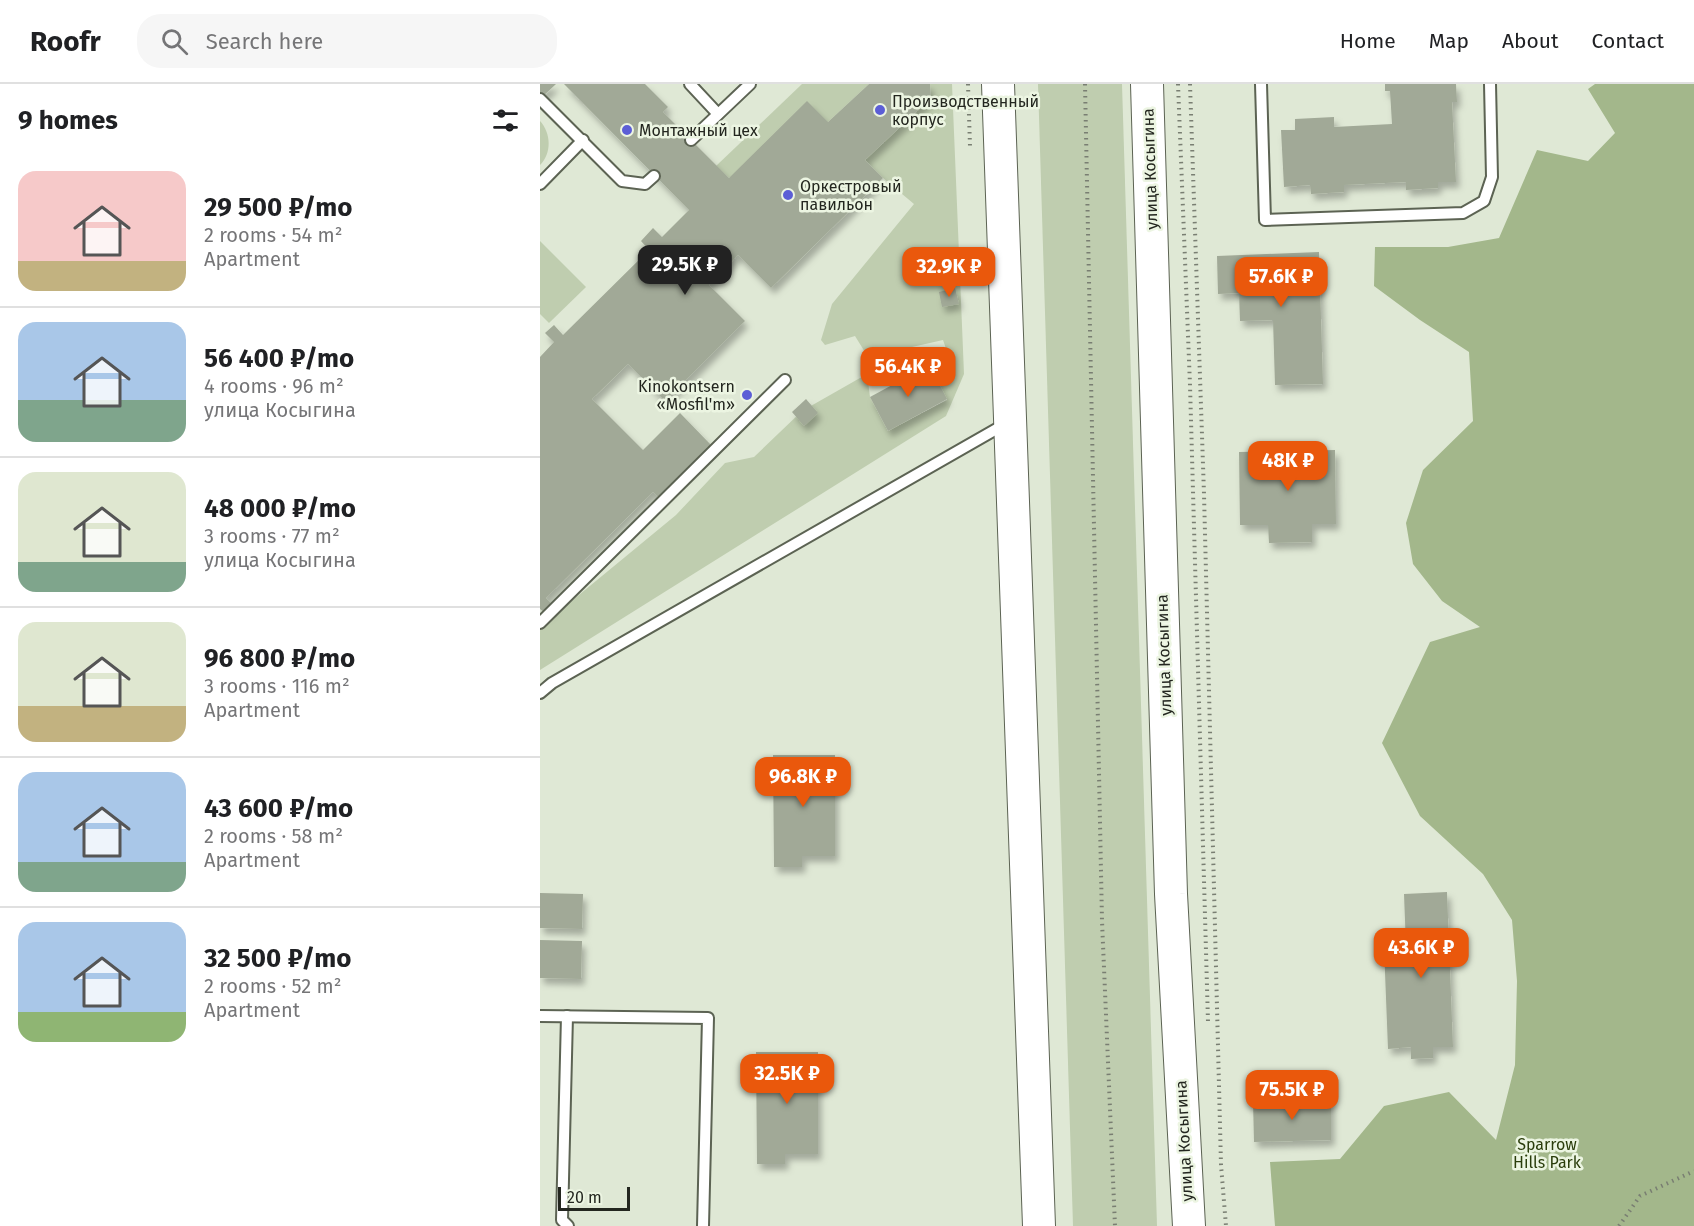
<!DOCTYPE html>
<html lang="en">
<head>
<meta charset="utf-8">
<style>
  :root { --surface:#fff; --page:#f6f6f6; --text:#202124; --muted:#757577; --line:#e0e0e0; --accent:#ea580c }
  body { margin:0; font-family:"Fira Sans",sans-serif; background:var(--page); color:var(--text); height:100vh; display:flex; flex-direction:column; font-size:22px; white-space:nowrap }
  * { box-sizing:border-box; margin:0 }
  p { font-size:20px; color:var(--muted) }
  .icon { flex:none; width:33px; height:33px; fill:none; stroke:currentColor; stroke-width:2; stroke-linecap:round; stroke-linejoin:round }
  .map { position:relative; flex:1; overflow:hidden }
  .details { display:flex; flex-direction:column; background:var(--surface); width:540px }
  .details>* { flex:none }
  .scale { position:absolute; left:18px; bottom:15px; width:72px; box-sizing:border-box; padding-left:6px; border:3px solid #23261f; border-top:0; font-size:16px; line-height:21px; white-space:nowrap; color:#23261f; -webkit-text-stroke:4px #ecf5e2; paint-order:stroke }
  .price { position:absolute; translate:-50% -51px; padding:0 14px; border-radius:12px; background:var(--accent); color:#fff; font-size:20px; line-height:39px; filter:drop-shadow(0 2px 3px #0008) }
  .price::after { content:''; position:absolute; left:50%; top:36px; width:18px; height:14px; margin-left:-9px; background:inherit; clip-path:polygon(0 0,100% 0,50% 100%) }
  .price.selected { background:#222; color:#fff }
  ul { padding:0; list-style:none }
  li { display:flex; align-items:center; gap:18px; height:150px; padding:0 18px }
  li+li { border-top:2px solid var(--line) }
  li span { display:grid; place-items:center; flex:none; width:168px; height:120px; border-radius:18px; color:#555 }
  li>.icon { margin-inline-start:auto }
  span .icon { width:72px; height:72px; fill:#fffc; stroke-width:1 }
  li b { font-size:26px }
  h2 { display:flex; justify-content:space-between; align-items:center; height:72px; padding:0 18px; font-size:26px }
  header { display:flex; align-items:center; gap:36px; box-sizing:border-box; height:84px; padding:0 30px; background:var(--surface); border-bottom:2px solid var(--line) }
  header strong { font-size:28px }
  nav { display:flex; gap:33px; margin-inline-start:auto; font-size:21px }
  .search { width:420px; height:54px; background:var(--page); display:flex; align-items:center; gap:15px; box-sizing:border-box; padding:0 21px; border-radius:24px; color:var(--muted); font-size:22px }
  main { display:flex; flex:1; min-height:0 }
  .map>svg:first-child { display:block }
  .green { fill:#bfcdaf }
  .forest { fill:#a3b78b }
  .building { fill:#a1a997; filter:url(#shadow) }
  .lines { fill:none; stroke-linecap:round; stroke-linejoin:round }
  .service-casing { stroke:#5c6353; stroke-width:14 }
  .primary-casing { stroke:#5c6353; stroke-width:34 }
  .path { stroke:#797e72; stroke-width:4; stroke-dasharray:1.5 4.5; stroke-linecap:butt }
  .service { stroke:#fff; stroke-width:10 }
  .primary { stroke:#fff; stroke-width:32 }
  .poi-dot { fill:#5c5ed6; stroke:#ecf5e2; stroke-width:2 }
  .labels { text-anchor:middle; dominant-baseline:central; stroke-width:5; stroke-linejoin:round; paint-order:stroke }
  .poi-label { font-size:16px; fill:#23261f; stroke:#ecf5e2; text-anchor:start }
  .street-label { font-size:16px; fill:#23261f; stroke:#ecf5e2 }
  .park-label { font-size:16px; fill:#2a3d0b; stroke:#ecf5e2 }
</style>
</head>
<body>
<header>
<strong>Roofr</strong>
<div class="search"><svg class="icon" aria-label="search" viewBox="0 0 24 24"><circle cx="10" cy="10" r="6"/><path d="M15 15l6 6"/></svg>Search here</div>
<nav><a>Home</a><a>Map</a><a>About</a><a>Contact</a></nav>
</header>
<main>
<section class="details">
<h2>9 homes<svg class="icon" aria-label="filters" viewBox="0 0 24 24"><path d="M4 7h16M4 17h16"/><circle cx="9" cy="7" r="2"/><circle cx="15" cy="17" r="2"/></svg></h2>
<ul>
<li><span style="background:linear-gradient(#f6c9c9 75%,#c2b280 0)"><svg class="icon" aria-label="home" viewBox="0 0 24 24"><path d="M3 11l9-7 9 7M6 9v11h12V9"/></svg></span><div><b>29 500 ₽/mo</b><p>2 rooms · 54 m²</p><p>Apartment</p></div></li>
<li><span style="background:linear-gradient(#a9c7e8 65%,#7fa58c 0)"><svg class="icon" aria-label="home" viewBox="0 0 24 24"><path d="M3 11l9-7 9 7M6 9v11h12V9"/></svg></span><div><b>56 400 ₽/mo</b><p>4 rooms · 96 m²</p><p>улица Косыгина</p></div></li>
<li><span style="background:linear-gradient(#dfe7d0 75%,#7fa58c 0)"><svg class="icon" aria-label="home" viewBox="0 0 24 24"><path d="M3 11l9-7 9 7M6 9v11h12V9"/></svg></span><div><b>48 000 ₽/mo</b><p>3 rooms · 77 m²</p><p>улица Косыгина</p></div></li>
<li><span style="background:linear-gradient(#dfe7d0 70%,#c2b280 0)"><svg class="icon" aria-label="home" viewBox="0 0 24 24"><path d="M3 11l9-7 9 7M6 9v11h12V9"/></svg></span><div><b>96 800 ₽/mo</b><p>3 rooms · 116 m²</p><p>Apartment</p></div></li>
<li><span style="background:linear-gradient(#a9c7e8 75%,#7fa58c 0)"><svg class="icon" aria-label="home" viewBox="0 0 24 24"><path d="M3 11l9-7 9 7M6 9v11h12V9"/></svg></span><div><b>43 600 ₽/mo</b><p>2 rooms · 58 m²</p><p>Apartment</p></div></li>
<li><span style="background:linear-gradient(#a9c7e8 75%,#8fb573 0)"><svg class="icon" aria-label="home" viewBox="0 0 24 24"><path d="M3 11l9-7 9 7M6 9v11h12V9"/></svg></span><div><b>32 500 ₽/mo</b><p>2 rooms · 52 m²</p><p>Apartment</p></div></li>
</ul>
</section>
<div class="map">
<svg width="1154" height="1142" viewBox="0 0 1154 1142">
  <defs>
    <filter id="shadow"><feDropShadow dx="3.5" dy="6" stdDeviation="3" flood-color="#0004"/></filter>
  </defs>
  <rect width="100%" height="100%" fill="#dfe8d5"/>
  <!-- green -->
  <g class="green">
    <polygon points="262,0 329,0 288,38 189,94 176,82"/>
    <polygon points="390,0 412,0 424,290 406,332 0,586 0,545 11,534 136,431 185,379 214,373 262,327 327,290 330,313 348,347 407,316 389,281 411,279 403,256 328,273 315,252 285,261 281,256 292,220 374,120 343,94 325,76 391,14"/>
    <polygon points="498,0 582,0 617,1142 533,1142"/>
    <path d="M0 37C11 49 12 69 0 81Z"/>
    <polygon points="0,157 46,203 9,239 0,230"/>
  </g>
  <!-- forest -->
  <polygon class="forest" points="1055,0 1154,0 1154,1142 735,1142 730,1078 800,1075 844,1022 909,1008 956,1056 975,981 977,897 972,836 943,790 880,732 842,659 890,558 940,543 902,517 873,480 866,439 883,386 933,337 929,268 880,236 834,202 835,163 908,163 959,154 997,66 1048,77 1075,49 1048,5"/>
  <!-- building -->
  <g class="building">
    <polygon points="0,0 16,0 0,15"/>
    <polygon points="24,0 105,0 128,23 123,28 189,94 267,17 288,38 329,0 390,0 391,14 325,76 343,94 231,204 198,171 169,201 205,237 125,317 88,280 52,315 103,366 140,329 172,362 119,414 113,408 6,514 13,521 5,529 0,525 0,273 14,258 5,249 14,241 23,251 109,166 101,157 113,144 122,153 149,126"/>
    <polygon points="845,0 916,0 917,18 912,18 916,98 898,98 898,104 866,106 866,98 804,101 804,108 771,110 770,101 744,103 741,46 755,46 755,35 794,33 794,43 852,40 850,7 845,7"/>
    <polygon points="779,168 783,300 735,301 733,236 700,237 699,209 678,210 677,172"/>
    <polygon points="415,204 419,220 402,223 399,208"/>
    <polygon points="389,281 407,315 348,347 330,313"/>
    <polygon points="266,315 278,329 264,342 252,328"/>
    <polygon points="795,366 796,440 772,440 772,458 729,459 728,441 700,441 699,368"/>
    <polygon points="233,671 295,671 295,772 262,772 262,783 234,783"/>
    <polygon points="907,808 913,963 893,963 893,974 871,975 871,963 848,965 844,863 866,863 864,810"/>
    <polygon points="0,809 43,810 42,845 0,844"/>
    <polygon points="0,856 42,857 41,895 0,894"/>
    <polygon points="216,968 278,968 278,1070 245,1070 245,1080 217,1080"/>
    <polygon points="791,1016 791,1056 714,1058 713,1017"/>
  </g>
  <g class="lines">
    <defs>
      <g id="service">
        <polyline points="150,0 178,30"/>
        <polyline points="721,0 725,136 923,129 944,117 952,93 950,0"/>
        <polyline points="0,15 82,97 105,100 114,92"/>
        <polyline points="151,56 210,0"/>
        <polyline points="0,100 43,56"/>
        <polyline points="0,539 245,296"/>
        <polyline points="0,609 12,599 467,339"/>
        <polyline points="0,932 168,934 163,1142"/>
        <polyline points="27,932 22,1136 28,1142"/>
      </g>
      <g id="primary">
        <polyline points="458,0 499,1142"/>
        <polyline points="607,0 631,810 649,1142"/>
      </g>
    </defs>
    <!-- service casing -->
    <use href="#service" class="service-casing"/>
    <!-- primary casing -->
    <use href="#primary" class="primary-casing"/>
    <!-- path -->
    <g class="path">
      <polyline points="428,0 430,62"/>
      <polyline points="545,0 562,837 575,1142"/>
      <polyline points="638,0 650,301 668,938"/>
      <polyline points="650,0 664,410 681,1081 686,1142"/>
      <polyline points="1079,1142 1100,1112 1154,1087"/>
    </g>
    <!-- service -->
    <use href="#service" class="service"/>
    <!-- primary -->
    <use href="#primary" class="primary"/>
  </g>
  <!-- markers -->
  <g class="poi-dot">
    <circle cx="340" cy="26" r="6"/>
    <circle cx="87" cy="46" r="6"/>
    <circle cx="248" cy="111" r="6"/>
    <circle cx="207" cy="311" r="6"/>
  </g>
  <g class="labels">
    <!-- poi labels -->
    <g class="poi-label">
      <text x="352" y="17">Производственный<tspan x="352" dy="18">корпус</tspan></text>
      <text x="99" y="46">Монтажный цех</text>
      <text x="260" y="102">Оркестровый<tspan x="260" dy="18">павильон</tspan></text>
      <text x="195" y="302" text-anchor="end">Kinokontsern<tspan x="195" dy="18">«Mosfil'm»</tspan></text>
    </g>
    <!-- street labels -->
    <g class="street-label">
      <text transform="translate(610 85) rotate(-92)">улица Косыгина</text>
      <text transform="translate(624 571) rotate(-92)">улица Косыгина</text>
      <text transform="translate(644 1057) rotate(-93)">улица Косыгина</text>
    </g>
    <!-- park labels -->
    <g class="park-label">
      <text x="1007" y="1060">Sparrow<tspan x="1007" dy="18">Hills Park</tspan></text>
    </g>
  </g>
</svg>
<div class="scale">20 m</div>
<b class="price selected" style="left:145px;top:212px">29.5K ₽</b>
<b class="price" style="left:409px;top:214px">32.9K ₽</b>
<b class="price" style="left:741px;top:224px">57.6K ₽</b>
<b class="price" style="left:368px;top:314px">56.4K ₽</b>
<b class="price" style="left:748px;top:408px">48K ₽</b>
<b class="price" style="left:263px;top:724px">96.8K ₽</b>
<b class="price" style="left:881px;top:895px">43.6K ₽</b>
<b class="price" style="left:247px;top:1021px">32.5K ₽</b>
<b class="price" style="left:752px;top:1037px">75.5K ₽</b>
</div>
</main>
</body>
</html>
